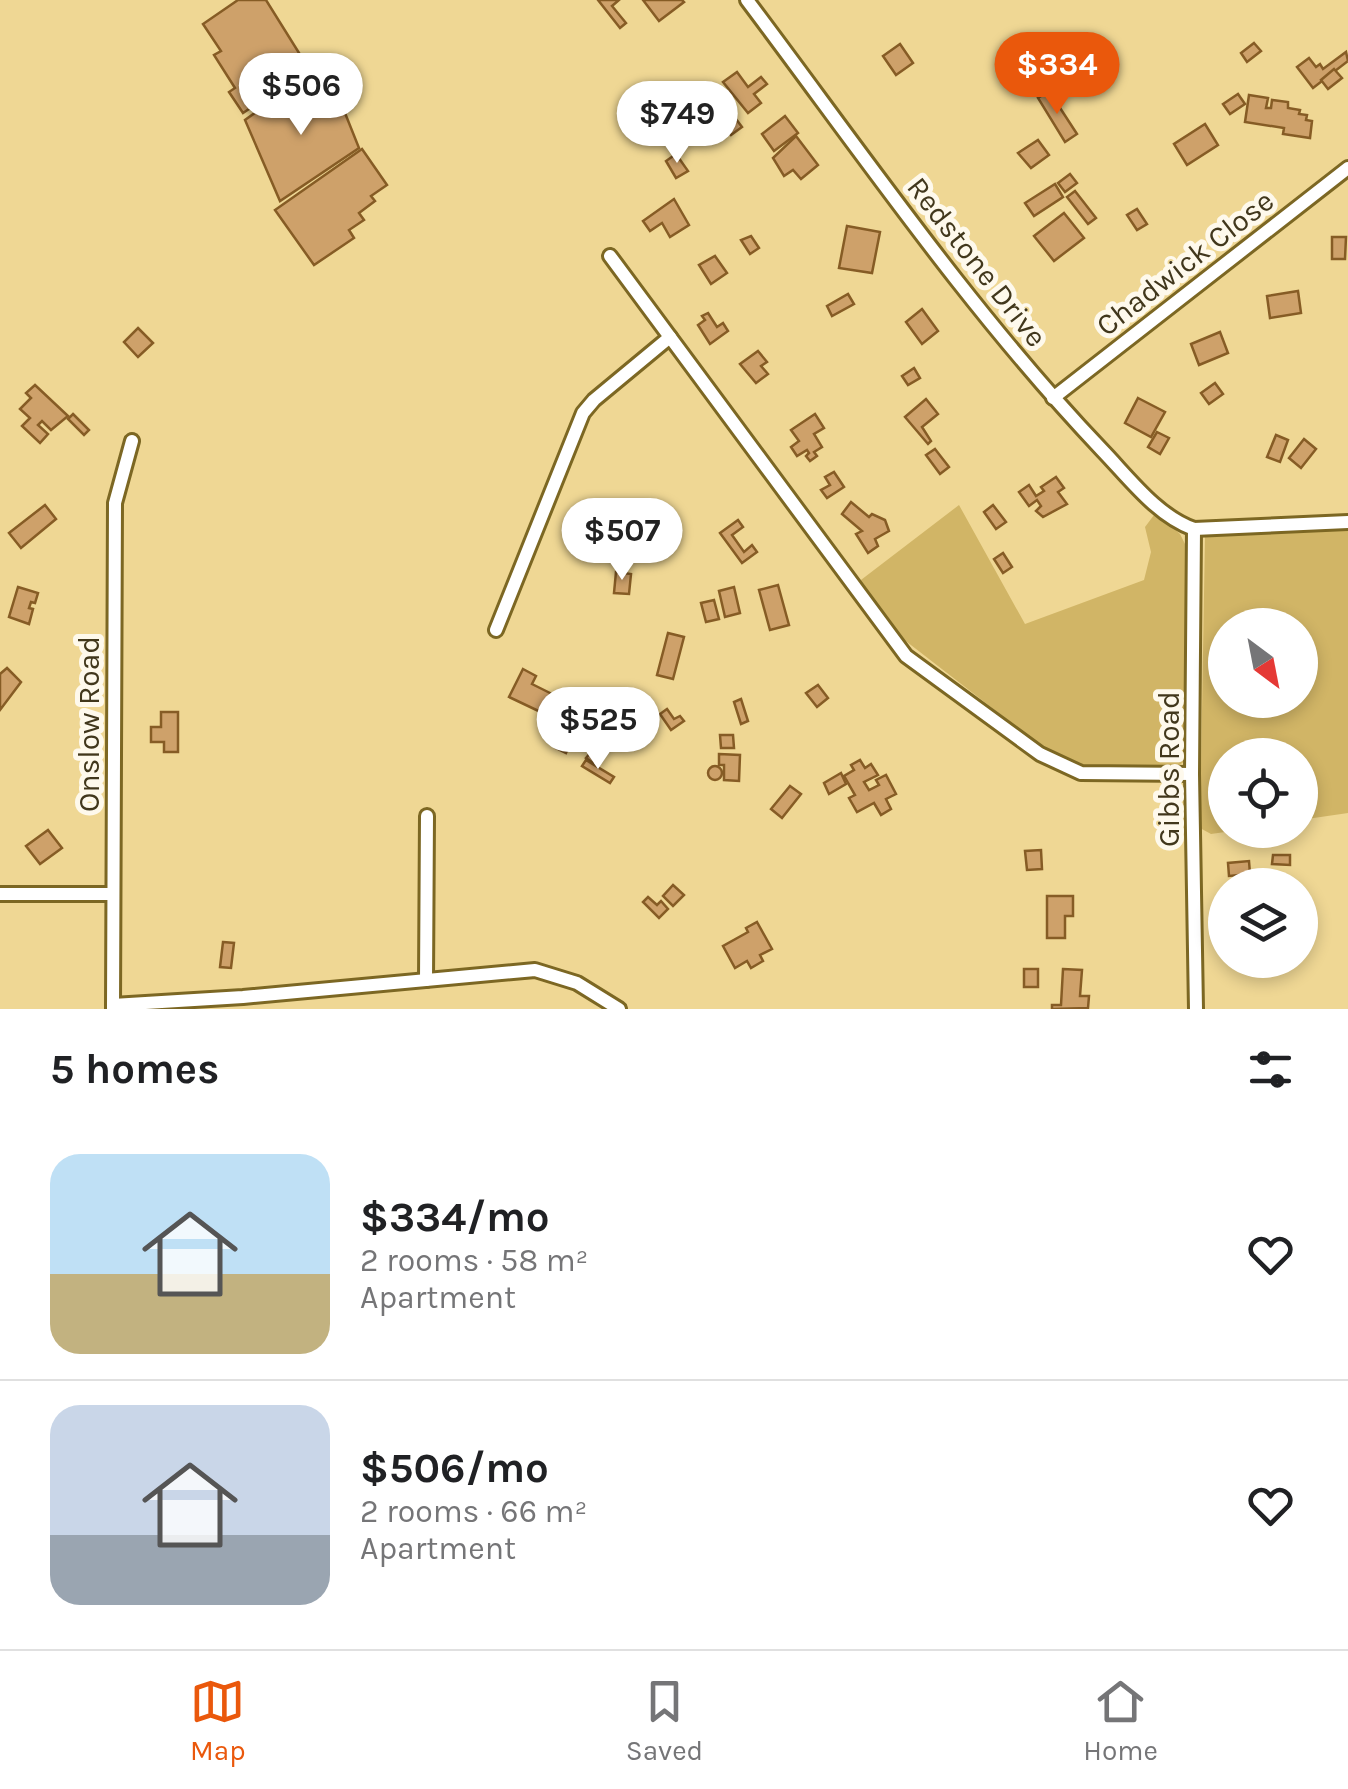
<!DOCTYPE html>
<html lang="en">
<head>
<meta charset="utf-8">
<style>
  :root { --surface:#fff; --page:#f6f6f6; --text:#202124; --muted:#757577; --line:#e0e0e0; --accent:#ea580c }
  body { margin:0; font-family:Karla,sans-serif; background:var(--page); color:var(--text); height:100vh; display:flex; flex-direction:column; font-size:38px; white-space:nowrap }
  * { box-sizing:border-box; margin:0 }
  p { font-size:32px; color:var(--muted) }
  .icon { flex:none; width:55px; height:55px; fill:none; stroke:currentColor; stroke-width:2; stroke-linecap:round; stroke-linejoin:round }
  .map { position:relative; height:1009px; overflow:hidden }
  .details { display:flex; flex-direction:column; background:var(--surface); flex:1 }
  .details>* { flex:none }
  .needle { width:65px; rotate:148deg }
  .buttons { position:absolute; left:1208px; top:608px; display:grid; gap:20px }
  .buttons a { display:grid; place-items:center; width:110px; height:110px; border-radius:50%; background:var(--surface); box-shadow:0 5px 15px #0003; font-size:50px }
  .price { position:absolute; translate:-50% -85px; padding:0 22px; border-radius:35px; background:#fff; color:#222; font-size:32px; line-height:65px; filter:drop-shadow(0 2px 5px #0008) }
  .price::after { content:''; position:absolute; left:50%; top:60px; width:30px; height:22px; margin-left:-15px; background:inherit; clip-path:polygon(0 0,100% 0,50% 100%) }
  .price.active { background:var(--accent); color:#fff }
  ul { padding:0; list-style:none }
  li { display:flex; align-items:center; gap:30px; height:250px; padding:0 50px }
  li+li { border-top:2px solid var(--line) }
  li span { display:grid; place-items:center; flex:none; width:280px; height:200px; border-radius:30px; color:#555 }
  li>.icon { margin-inline-start:auto }
  span .icon { width:120px; height:120px; fill:#fffc; stroke-width:1 }
  li b { font-size:42px }
  h2 { display:flex; justify-content:space-between; align-items:center; height:120px; padding:0 50px; font-size:42px }
  .dock { display:flex; justify-content:space-around; align-items:center; height:140px; border-top:2px solid var(--line); background:var(--surface); font-size:28px; color:var(--muted) }
  .dock a { display:grid; justify-items:center; gap:5px }
  .dock .active { color:var(--accent) }
  .map>svg:first-child { display:block }
  .green { fill:#d1b566; fill-rule:evenodd }
  .building { fill:#cea16a; stroke:#865c25; stroke-width:2.5 }
  .lines { fill:none; stroke-linecap:round; stroke-linejoin:round }
  .minor-casing { stroke:#7c6723; stroke-width:18 }
  .minor { stroke:#fff; stroke-width:12 }
  .labels { text-anchor:middle; dominant-baseline:central; stroke-width:10; stroke-linejoin:round; paint-order:stroke }
  .street-label { font-size:30px; fill:#41371c; stroke:#fef9ec }
</style>
</head>
<body>
<div class="map">
<svg width="1348" height="1009" viewBox="0 0 1348 1009">
  <rect width="100%" height="100%" fill="#efd794"/>
  <!-- green -->
  <g class="green">
    <polygon points="959,505 1025,624 1144,580 1151,552 1145,527 1154,515 1160,515 1180,534 1186,546 1186,760 1177,767 1079,768 1058,759 898,635 857,583"/>
    <path d="M1348 530V813L1300 820V755H1225V830H1239L1211 834 1200 828 1205 536ZM1225 625H1300V700H1225Z"/>
  </g>
  <!-- building -->
  <g class="building">
    <polygon points="238,0 266,0 309,69 243,113 229,92 235,88 214,55 221,51 203,24"/>
    <polygon points="598,0 619,0 612,6 626,23 620,28"/>
    <polygon points="643,0 682,0 684,2 659,21"/>
    <polygon points="1254,43 1261,51 1247,62 1241,53"/>
    <polygon points="900,44 913,63 896,75 883,56"/>
    <polygon points="1346,52 1348,61 1313,88 1297,67 1309,58 1316,67 1320,64 1323,69"/>
    <polygon points="1334,69 1342,78 1328,89 1321,80"/>
    <polygon points="737,72 748,87 761,77 767,84 754,94 761,103 748,113 723,82"/>
    <polygon points="301,80 308,94 312,90 320,105 337,93 359,148 280,201 245,120"/>
    <polygon points="1049,91 1077,134 1065,142 1038,98"/>
    <polygon points="1238,94 1245,104 1230,114 1223,104"/>
    <polygon points="1249,95 1268,98 1266,108 1271,108 1272,100 1288,102 1288,108 1300,110 1299,114 1307,115 1306,120 1312,121 1310,138 1283,134 1284,128 1245,122"/>
    <polygon points="733,115 742,127 731,135 723,124"/>
    <polygon points="785,116 798,133 774,151 762,134"/>
    <polygon points="1205,124 1218,145 1187,165 1174,144"/>
    <polygon points="796,136 818,165 801,179 793,170 784,176 773,158"/>
    <polygon points="1038,140 1049,155 1031,168 1018,153"/>
    <polygon points="362,149 387,185 371,196 375,201 359,213 364,220 349,230 354,238 314,265 275,210"/>
    <polygon points="676,154 688,171 676,178 666,161"/>
    <polygon points="1070,174 1077,183 1065,192 1058,183"/>
    <polygon points="1055,184 1063,197 1034,216 1025,203"/>
    <polygon points="1075,191 1096,218 1088,224 1067,197"/>
    <polygon points="674,199 689,225 670,237 662,223 650,231 643,221"/>
    <polygon points="1137,209 1147,224 1137,230 1127,215"/>
    <polygon points="1064,213 1084,238 1054,261 1034,236"/>
    <polygon points="847,226 880,232 872,273 839,268"/>
    <polygon points="751,236 759,248 750,254 741,240"/>
    <polygon points="1332,237 1346,237 1345,259 1332,259"/>
    <polygon points="715,256 727,273 711,284 699,265"/>
    <polygon points="1298,291 1301,313 1270,318 1267,296"/>
    <polygon points="848,294 854,304 832,316 827,306"/>
    <polygon points="922,309 938,331 922,344 906,322"/>
    <polygon points="708,313 717,327 723,323 728,331 710,344 698,325 705,320 702,316"/>
    <polygon points="138,328 153,343 138,357 124,342"/>
    <polygon points="1220,332 1228,353 1199,365 1191,344"/>
    <polygon points="758,351 767,362 761,366 768,374 756,383 740,364"/>
    <polygon points="914,368 920,378 908,385 902,376"/>
    <polygon points="1215,383 1223,394 1209,404 1201,393"/>
    <polygon points="35,385 68,416 51,430 42,421 38,425 48,434 40,443 22,426 30,418 20,409 31,398 26,393"/>
    <polygon points="1138,398 1165,412 1151,437 1125,423"/>
    <polygon points="926,399 938,414 922,427 931,441 928,444 905,417"/>
    <polygon points="73,414 89,430 84,435 68,419"/>
    <polygon points="815,414 824,428 814,434 822,447 814,452 817,456 810,461 806,456 809,453 807,450 797,456 791,447 799,441 791,430"/>
    <polygon points="1157,432 1169,438 1160,454 1148,447"/>
    <polygon points="1276,435 1288,440 1280,462 1267,457"/>
    <polygon points="1304,439 1316,449 1301,468 1289,458"/>
    <polygon points="935,449 949,467 940,474 926,455"/>
    <polygon points="834,472 844,487 827,498 821,490 830,485 825,477"/>
    <polygon points="1056,477 1064,488 1058,492 1067,504 1043,517 1036,511 1041,506 1037,500 1029,506 1019,492 1029,485 1036,496 1044,491 1041,487"/>
    <polygon points="851,502 869,517 872,514 885,520 889,531 875,539 878,546 868,553 856,534 862,531 842,514"/>
    <polygon points="45,505 56,519 21,548 9,533"/>
    <polygon points="993,505 1006,522 996,529 984,512"/>
    <polygon points="738,520 743,527 732,535 744,552 752,545 757,552 742,563 720,533"/>
    <polygon points="1003,553 1012,567 1003,573 994,559"/>
    <polygon points="616,572 631,574 629,594 614,593"/>
    <polygon points="778,585 789,625 770,630 759,590"/>
    <polygon points="18,587 38,593 35,603 31,602 29,608 33,609 29,624 9,617"/>
    <polygon points="734,587 740,613 725,617 719,591"/>
    <polygon points="714,600 719,619 706,622 701,603"/>
    <polygon points="668,633 684,637 673,679 657,675"/>
    <polygon points="7,668 21,682 0,710 0,674"/>
    <polygon points="523,669 536,676 532,684 558,697 549,716 509,697"/>
    <polygon points="818,685 828,698 817,707 806,693"/>
    <polygon points="573,692 588,697 580,719 566,714"/>
    <polygon points="741,699 748,721 741,724 734,702"/>
    <polygon points="667,709 674,719 680,716 684,721 671,730 660,714"/>
    <polygon points="161,712 178,712 178,752 164,752 164,742 151,742 151,727 161,727"/>
    <polygon points="638,714 643,721 627,732 622,725"/>
    <polygon points="564,730 574,734 566,753 556,748 558,735 561,737"/>
    <polygon points="720,735 733,735 734,748 721,748"/>
    <polygon points="605,736 611,742 593,763 586,758"/>
    <polygon points="719,754 740,755 739,781 724,780 724,765 719,765"/>
    <polygon points="586,760 614,777 610,783 582,766"/>
    <polygon points="860,760 865,768 871,764 878,775 864,782 869,790 879,785 876,780 886,775 896,794 886,799 891,809 881,815 874,803 857,812 849,798 855,795 844,776 854,770 851,765"/>
    <circle cx="715" cy="773" r="7"/>
    <polygon points="841,773 846,784 829,794 824,783"/>
    <polygon points="790,786 801,794 782,818 771,809"/>
    <polygon points="48,830 62,848 40,864 26,846"/>
    <polygon points="1041,850 1042,869 1027,870 1025,851"/>
    <polygon points="1273,855 1290,855 1290,865 1272,864"/>
    <polygon points="1249,861 1250,874 1229,876 1228,863"/>
    <polygon points="673,885 684,895 673,906 663,896"/>
    <polygon points="1047,896 1073,896 1073,916 1065,916 1065,938 1047,938"/>
    <polygon points="648,897 657,905 661,901 668,909 659,918 643,902"/>
    <polygon points="757,922 772,949 760,955 763,961 751,968 747,961 735,968 723,946 748,932 746,928"/>
    <polygon points="223,942 234,943 231,968 220,967"/>
    <rect x="1024" y="969" width="14" height="18"/>
    <polygon points="1063,969 1082,970 1080,996 1089,996 1088,1008 1052,1009 1052,1005 1061,1005"/>
  </g>
  <g class="lines">
    <defs>
      <g id="minor">
        <path d="M747 0C862 153 970 311 1102 450 1129 478 1157 516 1194 529L1348 522"/>
        <polyline points="610,256 906,656 1040,754 1081,773 1192,774"/>
        <polyline points="1053,398 1348,168"/>
        <polyline points="1194,529 1192,774 1196,1009"/>
        <polyline points="496,630 583,413 594,400 670,337"/>
        <polyline points="0,894 113,894"/>
        <polyline points="426,980 427,816"/>
        <polyline points="113,1005 243,997 535,970 577,983 619,1009"/>
        <polyline points="113,1009 115,503 132,441"/>
      </g>
    </defs>
    <!-- minor casing -->
    <use href="#minor" class="minor-casing"/>
    <!-- minor -->
    <use href="#minor" class="minor"/>
  </g>
  <g class="labels">
    <!-- street labels -->
    <g class="street-label">
      <text transform="translate(977 262) rotate(52)">Redstone Drive</text>
      <text transform="translate(1185 263) rotate(-38)">Chadwick Close</text>
      <text transform="translate(89 724) rotate(-90)">Onslow Road</text>
      <text transform="translate(1169 769) rotate(-90)">Gibbs Road</text>
    </g>
  </g>
</svg>
<div class="buttons">
<a><svg class="needle" viewBox="-14 -14 28 28"><path d="M0-13l5 13h-10z" fill="#e53935"/><path d="M0 13l5-13h-10z" fill="#757577"/></svg></a>
<a><svg class="icon" aria-label="locate" viewBox="0 0 24 24"><circle cx="12" cy="12" r="6"/><path d="M12 2v4M12 18v4M2 12h4M18 12h4"/></svg></a>
<a><svg class="icon" aria-label="layers" viewBox="0 0 24 24"><path d="M12 4l9 5-9 5-9-5zM3 14l9 5 9-5"/></svg></a>
</div>
<b class="price active" style="left:1057px;top:117px">$334</b>
<b class="price" style="left:301px;top:138px">$506</b>
<b class="price" style="left:677px;top:166px">$749</b>
<b class="price" style="left:622px;top:583px">$507</b>
<b class="price" style="left:598px;top:772px">$525</b>
</div>
<section class="details">
<h2>5 homes<svg class="icon" aria-label="filters" viewBox="0 0 24 24"><path d="M4 7h16M4 17h16"/><circle cx="9" cy="7" r="2"/><circle cx="15" cy="17" r="2"/></svg></h2>
<ul>
<li><span style="background:linear-gradient(#bfe0f5 60%,#c2b280 0)"><svg class="icon" aria-label="home" viewBox="0 0 24 24"><path d="M3 11l9-7 9 7M6 9v11h12V9"/></svg></span><div><b>$334/mo</b><p>2 rooms · 58 m²</p><p>Apartment</p></div><svg class="icon" aria-label="heart" viewBox="0 0 24 24"><path d="M12 20l-8-8c-3-5 5-10 8-4 3-6 11-1 8 4z"/></svg></li>
<li><span style="background:linear-gradient(#c9d6e8 65%,#9aa5b1 0)"><svg class="icon" aria-label="home" viewBox="0 0 24 24"><path d="M3 11l9-7 9 7M6 9v11h12V9"/></svg></span><div><b>$506/mo</b><p>2 rooms · 66 m²</p><p>Apartment</p></div><svg class="icon" aria-label="heart" viewBox="0 0 24 24"><path d="M12 20l-8-8c-3-5 5-10 8-4 3-6 11-1 8 4z"/></svg></li>
</ul>
</section>
<nav class="dock">
<a class="active"><svg class="icon" aria-label="map" viewBox="0 0 24 24"><path d="M3 6l6-2 6 2 6-2v14l-6 2-6-2-6 2zM9 4v14M15 6v14"/></svg>Map</a>
<a><svg class="icon" aria-label="saved" viewBox="0 0 24 24"><path d="M7 4h10v16l-5-4-5 4z"/></svg>Saved</a>
<a><svg class="icon" aria-label="home" viewBox="0 0 24 24"><path d="M3 11l9-7 9 7M6 9v11h12V9"/></svg>Home</a>
</nav>
</body>
</html>
